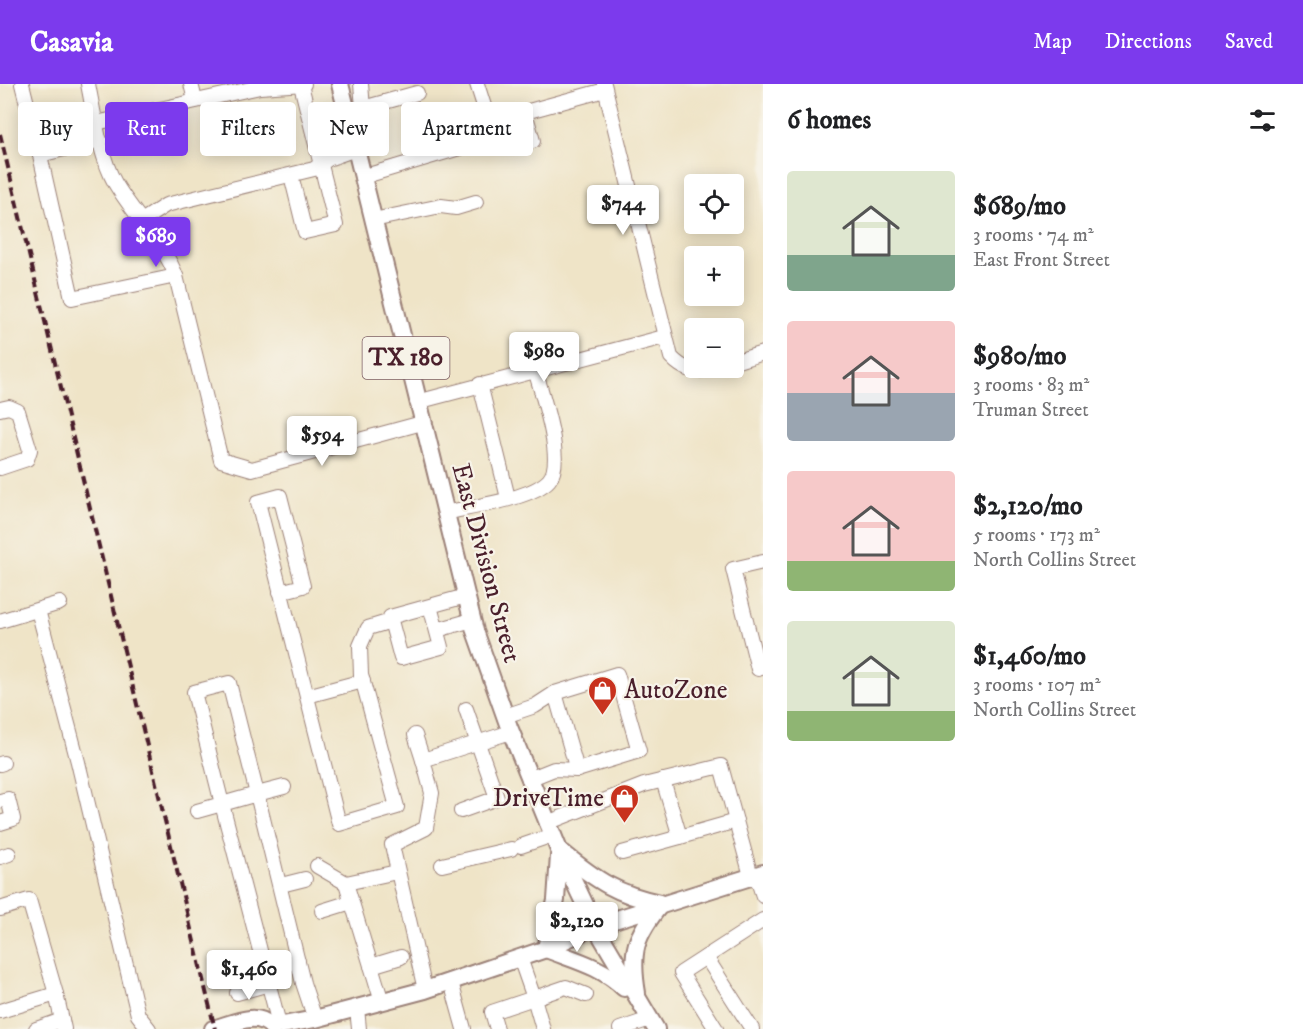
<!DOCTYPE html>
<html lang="en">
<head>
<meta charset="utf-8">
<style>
  :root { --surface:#fff; --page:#f2f2f2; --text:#202124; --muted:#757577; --accent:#7c3aed }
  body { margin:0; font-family:"IM FELL DW Pica",serif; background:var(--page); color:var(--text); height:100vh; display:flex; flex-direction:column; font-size:22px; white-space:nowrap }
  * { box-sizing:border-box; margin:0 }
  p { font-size:20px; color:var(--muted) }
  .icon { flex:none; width:33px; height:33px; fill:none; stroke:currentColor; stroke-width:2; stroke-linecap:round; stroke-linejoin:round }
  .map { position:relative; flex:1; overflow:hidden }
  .drawer { display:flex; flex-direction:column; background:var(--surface); width:540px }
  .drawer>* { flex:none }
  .banner { position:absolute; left:18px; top:18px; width:570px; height:54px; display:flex; gap:12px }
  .fabs { position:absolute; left:684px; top:90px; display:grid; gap:12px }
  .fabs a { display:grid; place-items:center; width:60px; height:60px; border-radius:6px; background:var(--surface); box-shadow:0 3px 15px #0003; font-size:30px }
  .price { position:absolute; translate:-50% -51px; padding:0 14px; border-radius:6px; background:#fff; color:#222; font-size:20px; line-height:39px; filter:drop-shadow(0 2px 3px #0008) }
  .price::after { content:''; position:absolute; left:50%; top:36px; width:18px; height:14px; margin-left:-9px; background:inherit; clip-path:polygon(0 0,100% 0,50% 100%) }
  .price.active { background:var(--accent); color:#fff }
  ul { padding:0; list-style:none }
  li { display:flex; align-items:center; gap:18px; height:150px; padding:0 24px }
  li span { display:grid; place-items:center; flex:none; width:168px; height:120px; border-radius:6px; color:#555 }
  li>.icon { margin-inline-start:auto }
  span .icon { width:72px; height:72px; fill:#fffc; stroke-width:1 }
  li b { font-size:26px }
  h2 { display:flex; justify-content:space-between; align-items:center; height:72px; padding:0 24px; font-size:26px }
  .chip { padding:0 21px; border-radius:6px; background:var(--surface); box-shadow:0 3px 15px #0003; font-size:21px; line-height:54px }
  .chip.active { background:var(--accent); color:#fff }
  header { display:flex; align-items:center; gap:36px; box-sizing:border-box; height:84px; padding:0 30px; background:var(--accent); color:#fff }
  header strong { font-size:28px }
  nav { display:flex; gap:33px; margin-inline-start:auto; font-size:21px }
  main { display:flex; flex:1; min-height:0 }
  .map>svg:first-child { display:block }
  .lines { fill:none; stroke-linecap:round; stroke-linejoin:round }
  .minor-casing { stroke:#9c8279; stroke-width:16 }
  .major-casing { stroke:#9c8279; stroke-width:20 }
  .minor { stroke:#fff; stroke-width:14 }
  .major { stroke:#fff; stroke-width:16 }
  .rail { stroke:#4a1f2b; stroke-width:4; stroke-dasharray:9 4.5; stroke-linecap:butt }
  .labels { text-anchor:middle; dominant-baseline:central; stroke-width:4.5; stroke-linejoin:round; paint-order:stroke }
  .shield { fill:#f7f3e8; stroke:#7e5f64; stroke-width:1.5 }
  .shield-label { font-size:24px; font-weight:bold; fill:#4a1f2b }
  .street-label { font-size:26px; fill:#4a1f2b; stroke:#f7f3e8 }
  .poi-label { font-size:26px; fill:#4a1f2b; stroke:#f7f3e8; text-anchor:start }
</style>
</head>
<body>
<header>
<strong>Casavia</strong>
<nav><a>Map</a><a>Directions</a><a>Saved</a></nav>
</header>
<main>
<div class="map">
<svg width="763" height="945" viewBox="0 0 763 945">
  <rect width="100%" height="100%" fill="#f7f3e8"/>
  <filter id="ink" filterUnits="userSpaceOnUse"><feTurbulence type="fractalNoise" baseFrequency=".0167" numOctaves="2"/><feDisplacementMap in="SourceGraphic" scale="12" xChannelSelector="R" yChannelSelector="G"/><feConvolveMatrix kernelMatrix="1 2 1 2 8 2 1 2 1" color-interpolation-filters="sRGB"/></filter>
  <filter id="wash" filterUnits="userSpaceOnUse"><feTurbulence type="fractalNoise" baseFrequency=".008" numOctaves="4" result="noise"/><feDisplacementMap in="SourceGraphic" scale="24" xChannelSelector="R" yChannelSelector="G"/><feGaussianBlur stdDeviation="1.35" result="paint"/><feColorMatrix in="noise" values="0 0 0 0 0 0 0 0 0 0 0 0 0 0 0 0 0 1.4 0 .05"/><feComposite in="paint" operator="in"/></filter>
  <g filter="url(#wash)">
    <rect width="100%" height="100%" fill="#efe4c7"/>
  </g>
  <g filter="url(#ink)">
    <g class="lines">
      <defs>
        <g id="minor">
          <polyline points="22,0 40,71"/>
          <path d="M88 0C94 30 100 73 115 99 133 130 165 161 176 192L221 376 252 385 422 339"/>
          <polyline points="191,0 195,16"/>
          <path d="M604 0 671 273C684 287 695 289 713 284"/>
          <polyline points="363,24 417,9"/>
          <polyline points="357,25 363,24 361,0"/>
          <polyline points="96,39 260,3 304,0"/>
          <polyline points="100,56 40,71 72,214 176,192"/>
          <polyline points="533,57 525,28 605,6"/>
          <polyline points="291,91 305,148 336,141 301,1"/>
          <polyline points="362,93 483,57 491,44 477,0"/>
          <polyline points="373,136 441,122 456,124 476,118"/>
          <polyline points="140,138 166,121 314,85 328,75 356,65"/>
          <polyline points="734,278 763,269"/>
          <polyline points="480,300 508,414"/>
          <polyline points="417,318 664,253"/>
          <polyline points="0,325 9,323 18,327 30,366 27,375 0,384"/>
          <path d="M445 429C470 423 532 415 549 396 566 377 541 309 535 285"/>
          <polyline points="763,478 733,485 758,585 763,583"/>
          <polyline points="280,508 303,502 280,412 258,418 339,740 397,723 361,591 360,562 368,544 391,537"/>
          <polyline points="430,522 441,563 401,574 390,533 466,512"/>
          <polyline points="38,526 78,678 138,931 149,945"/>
          <polyline points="0,537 60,519"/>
          <polyline points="437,546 472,536"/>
          <polyline points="555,609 617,590 639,667 577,686"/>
          <polyline points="307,612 363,597"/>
          <polyline points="505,632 535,622 555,609 577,686 554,685 529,695"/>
          <polyline points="415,651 423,676 511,648"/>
          <polyline points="423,676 432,709 426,744 392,761 425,906"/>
          <polyline points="0,680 3,679"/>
          <polyline points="663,696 680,753 736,737"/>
          <polyline points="0,717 8,715 13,735 0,739"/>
          <polyline points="197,727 222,720 194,608 229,599 257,710 284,703"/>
          <polyline points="461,727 497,714 466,625"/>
          <polyline points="547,739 644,701 721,682 751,792"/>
          <polyline points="521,762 553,751"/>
          <polyline points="622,769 680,753"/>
          <polyline points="0,773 9,770"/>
          <polyline points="442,781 511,765"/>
          <polyline points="317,782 346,799"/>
          <polyline points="756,791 763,812"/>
          <polyline points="281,801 305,795"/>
          <polyline points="0,825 29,816 56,910"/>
          <polyline points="322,827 351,818"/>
          <polyline points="706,873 752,945"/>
          <polyline points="371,882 401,873"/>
          <polyline points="266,886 298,877"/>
          <polyline points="451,898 464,945"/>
          <polyline points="237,909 269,900"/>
          <polyline points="382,918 346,799 397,788"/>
          <polyline points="357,924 359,945"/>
          <polyline points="0,927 56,910 62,936"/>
          <polyline points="279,940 222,720 257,710 303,899 315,935"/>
          <polyline points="36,945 62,936 64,945"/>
          <polyline points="497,945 492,928 534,914 520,874"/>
          <polyline points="543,945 534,914 566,903 586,911"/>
          <polyline points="620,945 650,935"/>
          <polyline points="716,945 681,889 763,836"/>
        </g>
        <g id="major">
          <polyline points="340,0 475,547 509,643 559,766 595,842 656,945"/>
          <path d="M563 769C596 796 618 811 660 819"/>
          <path d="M546 865C574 876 601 882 624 904"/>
          <polyline points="546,865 556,816 559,772"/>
          <path d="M637 909C630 868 635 852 661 820"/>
          <polyline points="272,943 315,935 425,906 546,865 595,842 763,789"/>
          <path d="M213 945C232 940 256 926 272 943"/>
        </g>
      </defs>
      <!-- minor casing -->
      <use href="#minor" class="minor-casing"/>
      <!-- major casing -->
      <use href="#major" class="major-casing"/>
      <!-- minor -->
      <use href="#minor" class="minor"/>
      <!-- major -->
      <use href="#major" class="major"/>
      <!-- rail -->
      <polyline class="rail" points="0,50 215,945"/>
    </g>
  </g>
  <!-- icons -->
  <defs>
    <symbol id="shop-pin" viewBox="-11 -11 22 30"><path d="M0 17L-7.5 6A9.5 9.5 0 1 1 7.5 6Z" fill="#c8321e" stroke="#f7f3e8"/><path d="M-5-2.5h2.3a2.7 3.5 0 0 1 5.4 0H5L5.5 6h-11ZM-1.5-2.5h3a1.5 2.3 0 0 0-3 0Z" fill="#fff"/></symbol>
  </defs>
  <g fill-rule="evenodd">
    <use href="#shop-pin" x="586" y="590" width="33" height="45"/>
    <use href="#shop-pin" x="608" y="698" width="33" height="45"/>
  </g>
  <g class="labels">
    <!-- shield labels -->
    <rect class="shield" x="362.5" y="253" width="87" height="42" rx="4.5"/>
    <g class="shield-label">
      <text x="406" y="274">TX 180</text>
    </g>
    <!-- street labels -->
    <g class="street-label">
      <text transform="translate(486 479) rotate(75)">East Division Street</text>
    </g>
    <!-- poi labels -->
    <g class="poi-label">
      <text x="624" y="606">AutoZone</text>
      <text x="604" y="714" text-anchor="end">DriveTime</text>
    </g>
  </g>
</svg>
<div class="fabs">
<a><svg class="icon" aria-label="locate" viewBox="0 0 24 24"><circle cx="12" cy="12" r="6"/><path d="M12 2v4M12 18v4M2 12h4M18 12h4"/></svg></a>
<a>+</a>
<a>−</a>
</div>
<b class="price" style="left:623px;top:152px">$744</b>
<b class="price active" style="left:156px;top:184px">$689</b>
<b class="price" style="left:544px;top:299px">$980</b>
<b class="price" style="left:322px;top:383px">$594</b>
<b class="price" style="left:577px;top:869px">$2,120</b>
<b class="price" style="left:249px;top:917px">$1,460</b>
<div class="banner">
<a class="chip">Buy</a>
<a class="chip active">Rent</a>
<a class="chip">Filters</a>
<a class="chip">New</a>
<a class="chip">Apartment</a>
</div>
</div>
<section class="drawer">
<h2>6 homes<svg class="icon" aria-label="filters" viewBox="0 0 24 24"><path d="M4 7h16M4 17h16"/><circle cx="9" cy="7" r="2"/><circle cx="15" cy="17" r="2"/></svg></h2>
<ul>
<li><span style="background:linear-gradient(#dfe7d0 70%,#7fa58c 0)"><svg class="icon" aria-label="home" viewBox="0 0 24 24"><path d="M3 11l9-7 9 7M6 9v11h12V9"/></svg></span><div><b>$689/mo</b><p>3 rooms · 74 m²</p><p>East Front Street</p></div></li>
<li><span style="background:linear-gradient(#f6c9c9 60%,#9aa5b1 0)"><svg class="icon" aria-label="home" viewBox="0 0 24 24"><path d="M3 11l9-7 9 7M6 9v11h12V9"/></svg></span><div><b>$980/mo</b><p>3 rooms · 83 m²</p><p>Truman Street</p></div></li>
<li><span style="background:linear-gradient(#f6c9c9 75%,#8fb573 0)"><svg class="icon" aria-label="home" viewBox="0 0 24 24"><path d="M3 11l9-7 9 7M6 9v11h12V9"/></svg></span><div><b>$2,120/mo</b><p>5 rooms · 173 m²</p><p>North Collins Street</p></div></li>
<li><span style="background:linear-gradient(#dfe7d0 75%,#8fb573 0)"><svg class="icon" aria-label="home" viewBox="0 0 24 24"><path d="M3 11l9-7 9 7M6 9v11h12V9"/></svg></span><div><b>$1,460/mo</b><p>3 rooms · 107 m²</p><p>North Collins Street</p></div></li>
</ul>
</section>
</main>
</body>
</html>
